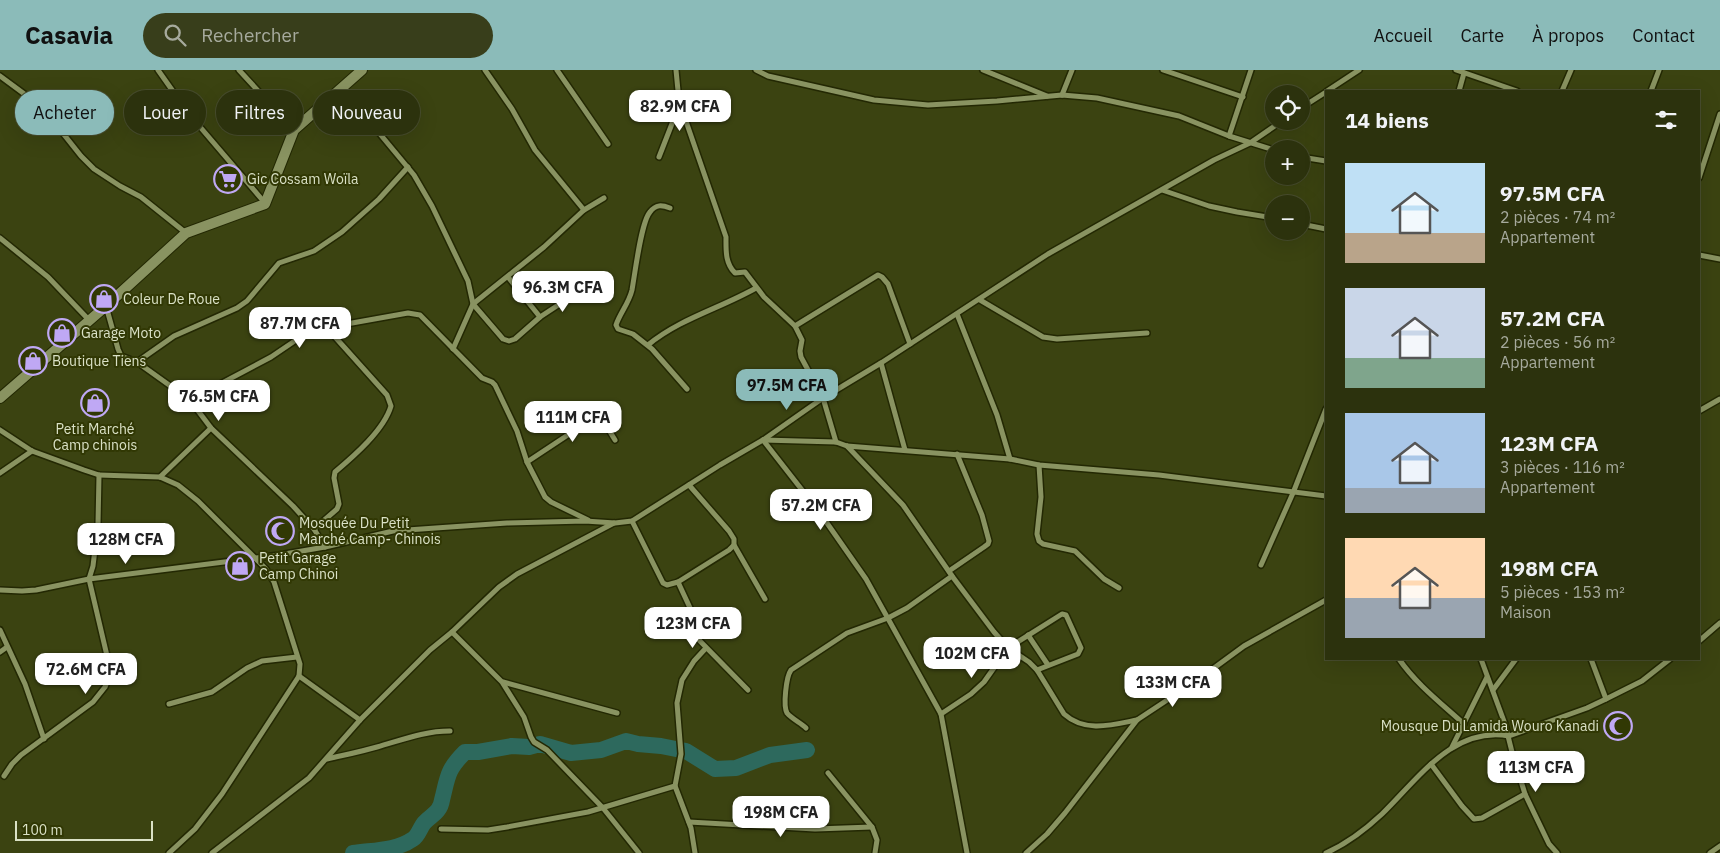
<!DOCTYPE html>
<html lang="fr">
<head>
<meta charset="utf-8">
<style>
  :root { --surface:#2c320d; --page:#383e1b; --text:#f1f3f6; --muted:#a6aa9d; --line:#484d2e; --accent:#8bbbb9 }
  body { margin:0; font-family:"IBM Plex Sans",sans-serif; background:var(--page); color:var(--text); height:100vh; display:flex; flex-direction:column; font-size:19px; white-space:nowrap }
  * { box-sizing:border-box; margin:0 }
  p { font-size:16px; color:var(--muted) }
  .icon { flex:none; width:28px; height:28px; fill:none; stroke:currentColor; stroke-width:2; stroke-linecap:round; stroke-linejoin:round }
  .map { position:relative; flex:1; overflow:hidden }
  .panel { position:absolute; left:1325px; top:20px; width:375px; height:570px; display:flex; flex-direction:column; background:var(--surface); border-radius:0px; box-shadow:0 5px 20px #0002,0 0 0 1px var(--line) }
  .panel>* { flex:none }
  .top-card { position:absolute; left:15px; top:20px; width:475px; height:45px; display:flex; gap:10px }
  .tools { position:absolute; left:1265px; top:15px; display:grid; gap:10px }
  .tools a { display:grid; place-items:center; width:45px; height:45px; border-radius:50%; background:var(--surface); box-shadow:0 5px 20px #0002,0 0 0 1px var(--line); font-size:25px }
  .scale { position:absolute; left:15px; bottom:12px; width:138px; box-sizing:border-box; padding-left:5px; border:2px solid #dae1c6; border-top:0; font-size:14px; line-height:18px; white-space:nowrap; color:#dae1c6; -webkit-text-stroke:4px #313804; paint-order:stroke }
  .price { position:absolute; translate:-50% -42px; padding:0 11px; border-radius:10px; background:#fff; color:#222; font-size:16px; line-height:32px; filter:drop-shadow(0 1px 2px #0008) }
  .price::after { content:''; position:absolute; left:50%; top:30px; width:15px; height:11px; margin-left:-8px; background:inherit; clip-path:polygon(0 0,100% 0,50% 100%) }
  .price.selected { background:var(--accent); color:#111 }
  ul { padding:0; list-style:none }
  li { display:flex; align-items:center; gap:15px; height:125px; padding:0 20px }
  li span { display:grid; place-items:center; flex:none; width:140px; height:100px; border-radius:0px; color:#555 }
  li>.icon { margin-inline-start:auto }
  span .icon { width:60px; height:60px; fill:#fffc; stroke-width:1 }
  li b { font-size:21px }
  h2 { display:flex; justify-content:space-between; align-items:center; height:60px; padding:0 20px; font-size:21px }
  .chip { padding:0 18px; border-radius:22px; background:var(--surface); box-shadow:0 5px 20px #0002,0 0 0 1px var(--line); font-size:18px; line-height:45px }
  .chip.selected { background:var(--accent); color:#111 }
  header { display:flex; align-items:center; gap:30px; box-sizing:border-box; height:70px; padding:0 25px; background:var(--accent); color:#111 }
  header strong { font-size:24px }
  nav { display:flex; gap:28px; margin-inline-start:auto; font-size:18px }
  .search { width:350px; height:45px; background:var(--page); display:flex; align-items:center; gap:12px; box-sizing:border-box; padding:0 18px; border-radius:28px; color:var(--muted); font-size:19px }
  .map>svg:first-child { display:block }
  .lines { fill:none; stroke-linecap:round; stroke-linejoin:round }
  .river { stroke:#2d695d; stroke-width:16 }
  .minor-casing { stroke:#232803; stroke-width:8 }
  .secondary-casing { stroke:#232803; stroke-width:12 }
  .minor { stroke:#899361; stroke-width:5 }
  .secondary { stroke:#899361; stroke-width:10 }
  .labels { text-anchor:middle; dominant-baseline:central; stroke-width:4; stroke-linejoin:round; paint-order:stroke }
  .poi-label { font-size:14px; fill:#dae1c6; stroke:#313804; text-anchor:start }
</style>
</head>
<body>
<header>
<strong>Casavia</strong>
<div class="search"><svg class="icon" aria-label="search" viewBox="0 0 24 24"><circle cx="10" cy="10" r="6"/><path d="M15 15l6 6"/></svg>Rechercher</div>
<nav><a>Accueil</a><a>Carte</a><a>À propos</a><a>Contact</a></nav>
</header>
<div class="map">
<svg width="1720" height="783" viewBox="0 0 1720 783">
  <rect width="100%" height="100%" fill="#3b4311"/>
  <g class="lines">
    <!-- river -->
    <path class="river" d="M353 783C372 780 396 781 413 769 418 766 420 758 424 753 431 745 440 743 442 730 448 706 447 700 465 682H478L512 676 529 677 540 674 571 683 601 680 626 671 638 674 661 676 686 681 715 699 736 698 770 685 807 680"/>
    <defs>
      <g id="minor">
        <polyline points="158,0 189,44 265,133"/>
        <polyline points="239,0 294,60"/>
        <polyline points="485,0 512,39 535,80 584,140"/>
        <polyline points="557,0 608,74"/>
        <path d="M676 0 679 31 726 167C726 180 725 193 735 203L745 202 764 227 795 256 802 270 800 281 801 287 823 328 836 372"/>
        <polyline points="756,0 768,6 874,30 928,35 997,31 1062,25 1097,28 1179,46 1229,66 1274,80"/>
        <polyline points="983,0 1047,26"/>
        <polyline points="1163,0 1243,27"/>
        <polyline points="1456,0 1517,21"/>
        <polyline points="0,6 42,37 81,86 94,99 120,116 141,127 186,163"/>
        <polyline points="1327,21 1359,0"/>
        <polyline points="1459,21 1464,3"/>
        <polyline points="1562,21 1571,0"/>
        <polyline points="1651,21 1659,0"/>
        <polyline points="336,23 375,58 414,105 432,136 468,211 473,234 503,269 509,271 515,269 540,247 578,222 606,208"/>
        <polyline points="1062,25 1072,0"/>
        <polyline points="1301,38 1326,22"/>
        <polyline points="1229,66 1251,0"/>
        <polyline points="659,87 675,46 679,31"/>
        <polyline points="1301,87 1326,91"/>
        <polyline points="1699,108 1720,44"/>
        <polyline points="1162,120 1209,136 1237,142 1274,148"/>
        <path d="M670 138C662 135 656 134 650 142 641 152 635 204 632 220 629 233 620 243 616 255L618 259 633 264 652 279 687 319"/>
        <polyline points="1301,154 1326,159"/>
        <polyline points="0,168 48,207 89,250"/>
        <polyline points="1699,185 1720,189"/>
        <polyline points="508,207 540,247"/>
        <polyline points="980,230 1043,267 1057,269 1147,263"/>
        <polyline points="106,236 118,279 121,286 137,292 190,330 211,358 293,436 314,459 325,477"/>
        <polyline points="957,244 997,345 1010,389"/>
        <polyline points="795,256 878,205 882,207 888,214 910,274"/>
        <path d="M648 275C679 249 721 238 756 218"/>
        <polyline points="453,279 473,234 544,177 584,140 604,128"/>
        <polyline points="137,292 174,266 237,238 247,231 279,193 314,181 342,162 379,129 408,97"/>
        <polyline points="881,293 905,380"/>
        <polyline points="190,330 271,287 302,266 313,260 408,243 420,245 482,308 492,312 495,315 517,361 527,392 545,427 551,432 588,450"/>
        <polyline points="1699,341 1720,329"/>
        <polyline points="0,360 32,381 84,400 99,405 160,407 178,415 198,431 266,499 274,512 300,594 299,606 222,724 195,759 169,783"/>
        <polyline points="763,370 836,372 847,376 1010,389 1039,395 1159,405 1326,426"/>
        <polyline points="763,370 820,443 866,509 941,644 967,783"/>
        <path d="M847 376 903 435 952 506 994 562 1008 578 1029 592 1037 600 1064 644C1085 663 1112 655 1137 650"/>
        <polyline points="527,392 598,345 601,347 615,370"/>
        <polyline points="1039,395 1041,427 1037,464 1039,471 1043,474 1075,481 1104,509 1119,518"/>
        <polyline points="0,403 32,381"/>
        <polyline points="160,407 211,358"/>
        <polyline points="689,415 729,461 734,469 734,475 765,529"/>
        <polyline points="632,451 663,513 667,515 678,512 729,480 734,475"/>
        <path d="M314 459 337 439 339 434 334 408 335 402C354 386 384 360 391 336L387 325 327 258"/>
        <polyline points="1261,495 1293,423 1326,339"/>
        <polyline points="949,501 984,477 988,474 989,471 982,445 957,384"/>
        <polyline points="678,512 691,540 697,568 748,620"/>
        <polyline points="0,520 22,521 36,520 89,509 279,485 325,477 393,461 507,453 585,451 615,453 632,451 720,395 763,370 823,328 881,293 1048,184 1214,90 1250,73 1282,51"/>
        <polyline points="0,560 25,614 44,669"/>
        <polyline points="452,562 502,612 524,647 531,667 534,672 547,680 603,738 639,783"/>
        <polyline points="1028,565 1048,595"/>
        <polyline points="1699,571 1720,553"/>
        <polyline points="0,582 7,577"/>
        <path d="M1399 589C1416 614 1442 634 1464 654"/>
        <polyline points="1481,589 1505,654 1512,682 1525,724 1549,774 1557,783"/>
        <polyline points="1591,589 1606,629"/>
        <polyline points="299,606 360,650"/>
        <polyline points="503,612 617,643"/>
        <polyline points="1493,620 1516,589"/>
        <polyline points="169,634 212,622 247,598 262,591 297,587"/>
        <polyline points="941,644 971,624 984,612 1008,578 1062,544 1066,545 1081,578 1078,584 1037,600"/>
        <path d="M806 658C801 653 792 649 787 643 783 636 786 607 791 600L847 563 888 548 907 538 952 506"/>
        <polyline points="1452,677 1487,607"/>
        <path d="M327 689C344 685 360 682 377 677 402 670 424 661 450 661"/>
        <polyline points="1431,694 1462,736 1474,749 1482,748 1525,724"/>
        <polyline points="828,703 872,757 877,770 875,783"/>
        <polyline points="4,706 12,694 21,685 93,632 105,617 108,609 108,590 89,509 93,496 98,454 99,405"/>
        <polyline points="689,752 815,759 872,757"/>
        <polyline points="441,759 488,760 507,757 588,742 675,716"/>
        <polyline points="212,783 309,708 360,650 430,580 452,562 499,517 517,504 614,453"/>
        <polyline points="695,783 691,758 675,716 681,684 677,633 682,610 694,591 706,578"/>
        <polyline points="1026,783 1047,764 1065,743 1137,650 1199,609 1244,576 1326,530"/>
        <path d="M1326 783C1346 774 1366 759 1382 744 1418 709 1453 656 1509 666L1587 638 1606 629 1642 611 1670 589"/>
        <polyline points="1710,783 1720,776"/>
      </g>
      <polyline id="secondary" points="0,328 106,236 186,163 265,134 294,60 362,0"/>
    </defs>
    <!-- minor casing -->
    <use href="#minor" class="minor-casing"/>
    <!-- secondary casing -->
    <use href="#secondary" class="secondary-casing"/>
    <!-- minor -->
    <use href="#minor" class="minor"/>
    <!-- secondary -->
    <use href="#secondary" class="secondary"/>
  </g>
  <!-- icons -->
  <defs>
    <symbol id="supermarket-ring" viewBox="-11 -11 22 22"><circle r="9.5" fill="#313804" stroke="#bfa8f4" stroke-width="1.5"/><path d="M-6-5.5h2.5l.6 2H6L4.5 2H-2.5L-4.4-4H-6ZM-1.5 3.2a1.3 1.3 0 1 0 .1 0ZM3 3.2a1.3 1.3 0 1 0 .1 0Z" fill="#bfa8f4"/></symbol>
    <symbol id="shop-ring" viewBox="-11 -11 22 22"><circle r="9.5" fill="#313804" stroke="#bfa8f4" stroke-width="1.5"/><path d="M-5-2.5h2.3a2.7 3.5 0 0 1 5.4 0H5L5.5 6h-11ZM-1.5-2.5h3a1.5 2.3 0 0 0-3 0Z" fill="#bfa8f4"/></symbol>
    <symbol id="mosque-ring" viewBox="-11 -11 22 22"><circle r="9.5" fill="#313804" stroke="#bfa8f4" stroke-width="1.5"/><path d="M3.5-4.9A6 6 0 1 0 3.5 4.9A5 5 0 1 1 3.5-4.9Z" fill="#bfa8f4"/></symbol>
  </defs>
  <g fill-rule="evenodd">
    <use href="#supermarket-ring" x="212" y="93" width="32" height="32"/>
    <use href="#shop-ring" x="88" y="213" width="32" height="32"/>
    <use href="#shop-ring" x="46" y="247" width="32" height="32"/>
    <use href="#shop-ring" x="17" y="275" width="32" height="32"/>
    <use href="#shop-ring" x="79" y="317" width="32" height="32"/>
    <use href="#mosque-ring" x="264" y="445" width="32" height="32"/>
    <use href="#shop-ring" x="224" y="480" width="32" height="32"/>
    <use href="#mosque-ring" x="1602" y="640" width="32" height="32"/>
  </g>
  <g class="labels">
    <!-- poi labels -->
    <g class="poi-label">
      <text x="247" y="109">Gic Cossam Woïla</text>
      <text x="123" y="229">Coleur De Roue</text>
      <text x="81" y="263">Garage Moto</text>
      <text x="52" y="291">Boutique Tiens</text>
      <text x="95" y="359" text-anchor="middle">Petit Marché<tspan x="95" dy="16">Camp chinois</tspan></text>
      <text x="299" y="453">Mosquée Du Petit<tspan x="299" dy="16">Marché Camp- Chinois</tspan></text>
      <text x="259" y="488">Petit Garage<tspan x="259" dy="16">Camp Chinoi</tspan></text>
      <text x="1599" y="656" text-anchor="end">Mousque Du Lamida Wouro Kanadi</text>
    </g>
  </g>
</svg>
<div class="tools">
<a><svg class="icon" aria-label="locate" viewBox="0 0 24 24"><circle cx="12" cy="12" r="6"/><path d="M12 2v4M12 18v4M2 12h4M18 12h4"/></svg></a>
<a>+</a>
<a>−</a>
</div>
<div class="scale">100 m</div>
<b class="price" style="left:680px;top:62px">82.9M CFA</b>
<b class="price" style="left:563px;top:243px">96.3M CFA</b>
<b class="price" style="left:300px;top:279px">87.7M CFA</b>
<b class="price selected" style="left:787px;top:341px">97.5M CFA</b>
<b class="price" style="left:219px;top:352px">76.5M CFA</b>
<b class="price" style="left:573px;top:373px">111M CFA</b>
<b class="price" style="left:821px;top:461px">57.2M CFA</b>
<b class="price" style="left:126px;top:495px">128M CFA</b>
<b class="price" style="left:693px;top:579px">123M CFA</b>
<b class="price" style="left:972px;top:609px">102M CFA</b>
<b class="price" style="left:86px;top:625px">72.6M CFA</b>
<b class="price" style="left:1173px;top:638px">133M CFA</b>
<b class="price" style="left:1536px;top:723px">113M CFA</b>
<b class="price" style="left:781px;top:768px">198M CFA</b>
<div class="top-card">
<a class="chip selected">Acheter</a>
<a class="chip">Louer</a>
<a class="chip">Filtres</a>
<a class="chip">Nouveau</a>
</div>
<section class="panel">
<h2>14 biens<svg class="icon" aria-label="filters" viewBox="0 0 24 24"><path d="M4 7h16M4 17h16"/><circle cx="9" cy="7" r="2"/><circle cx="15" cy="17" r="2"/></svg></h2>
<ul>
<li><span style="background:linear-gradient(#bfe0f5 70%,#b9a48a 0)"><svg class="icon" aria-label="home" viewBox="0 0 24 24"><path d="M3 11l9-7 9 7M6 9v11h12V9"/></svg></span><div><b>97.5M CFA</b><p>2 pièces · 74 m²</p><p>Appartement</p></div></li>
<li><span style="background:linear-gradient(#c9d6e8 70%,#7fa58c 0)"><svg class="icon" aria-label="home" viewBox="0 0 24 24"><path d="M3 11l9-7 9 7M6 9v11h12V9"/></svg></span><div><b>57.2M CFA</b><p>2 pièces · 56 m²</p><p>Appartement</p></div></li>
<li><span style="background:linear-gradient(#a9c7e8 75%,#9aa5b1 0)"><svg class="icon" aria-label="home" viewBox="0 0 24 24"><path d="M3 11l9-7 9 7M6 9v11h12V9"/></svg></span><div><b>123M CFA</b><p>3 pièces · 116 m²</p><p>Appartement</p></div></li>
<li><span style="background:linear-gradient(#ffd9b3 60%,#9aa5b1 0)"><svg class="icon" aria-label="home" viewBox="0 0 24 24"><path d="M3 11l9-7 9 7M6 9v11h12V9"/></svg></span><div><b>198M CFA</b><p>5 pièces · 153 m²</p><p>Maison</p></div></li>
</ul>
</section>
</div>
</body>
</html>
